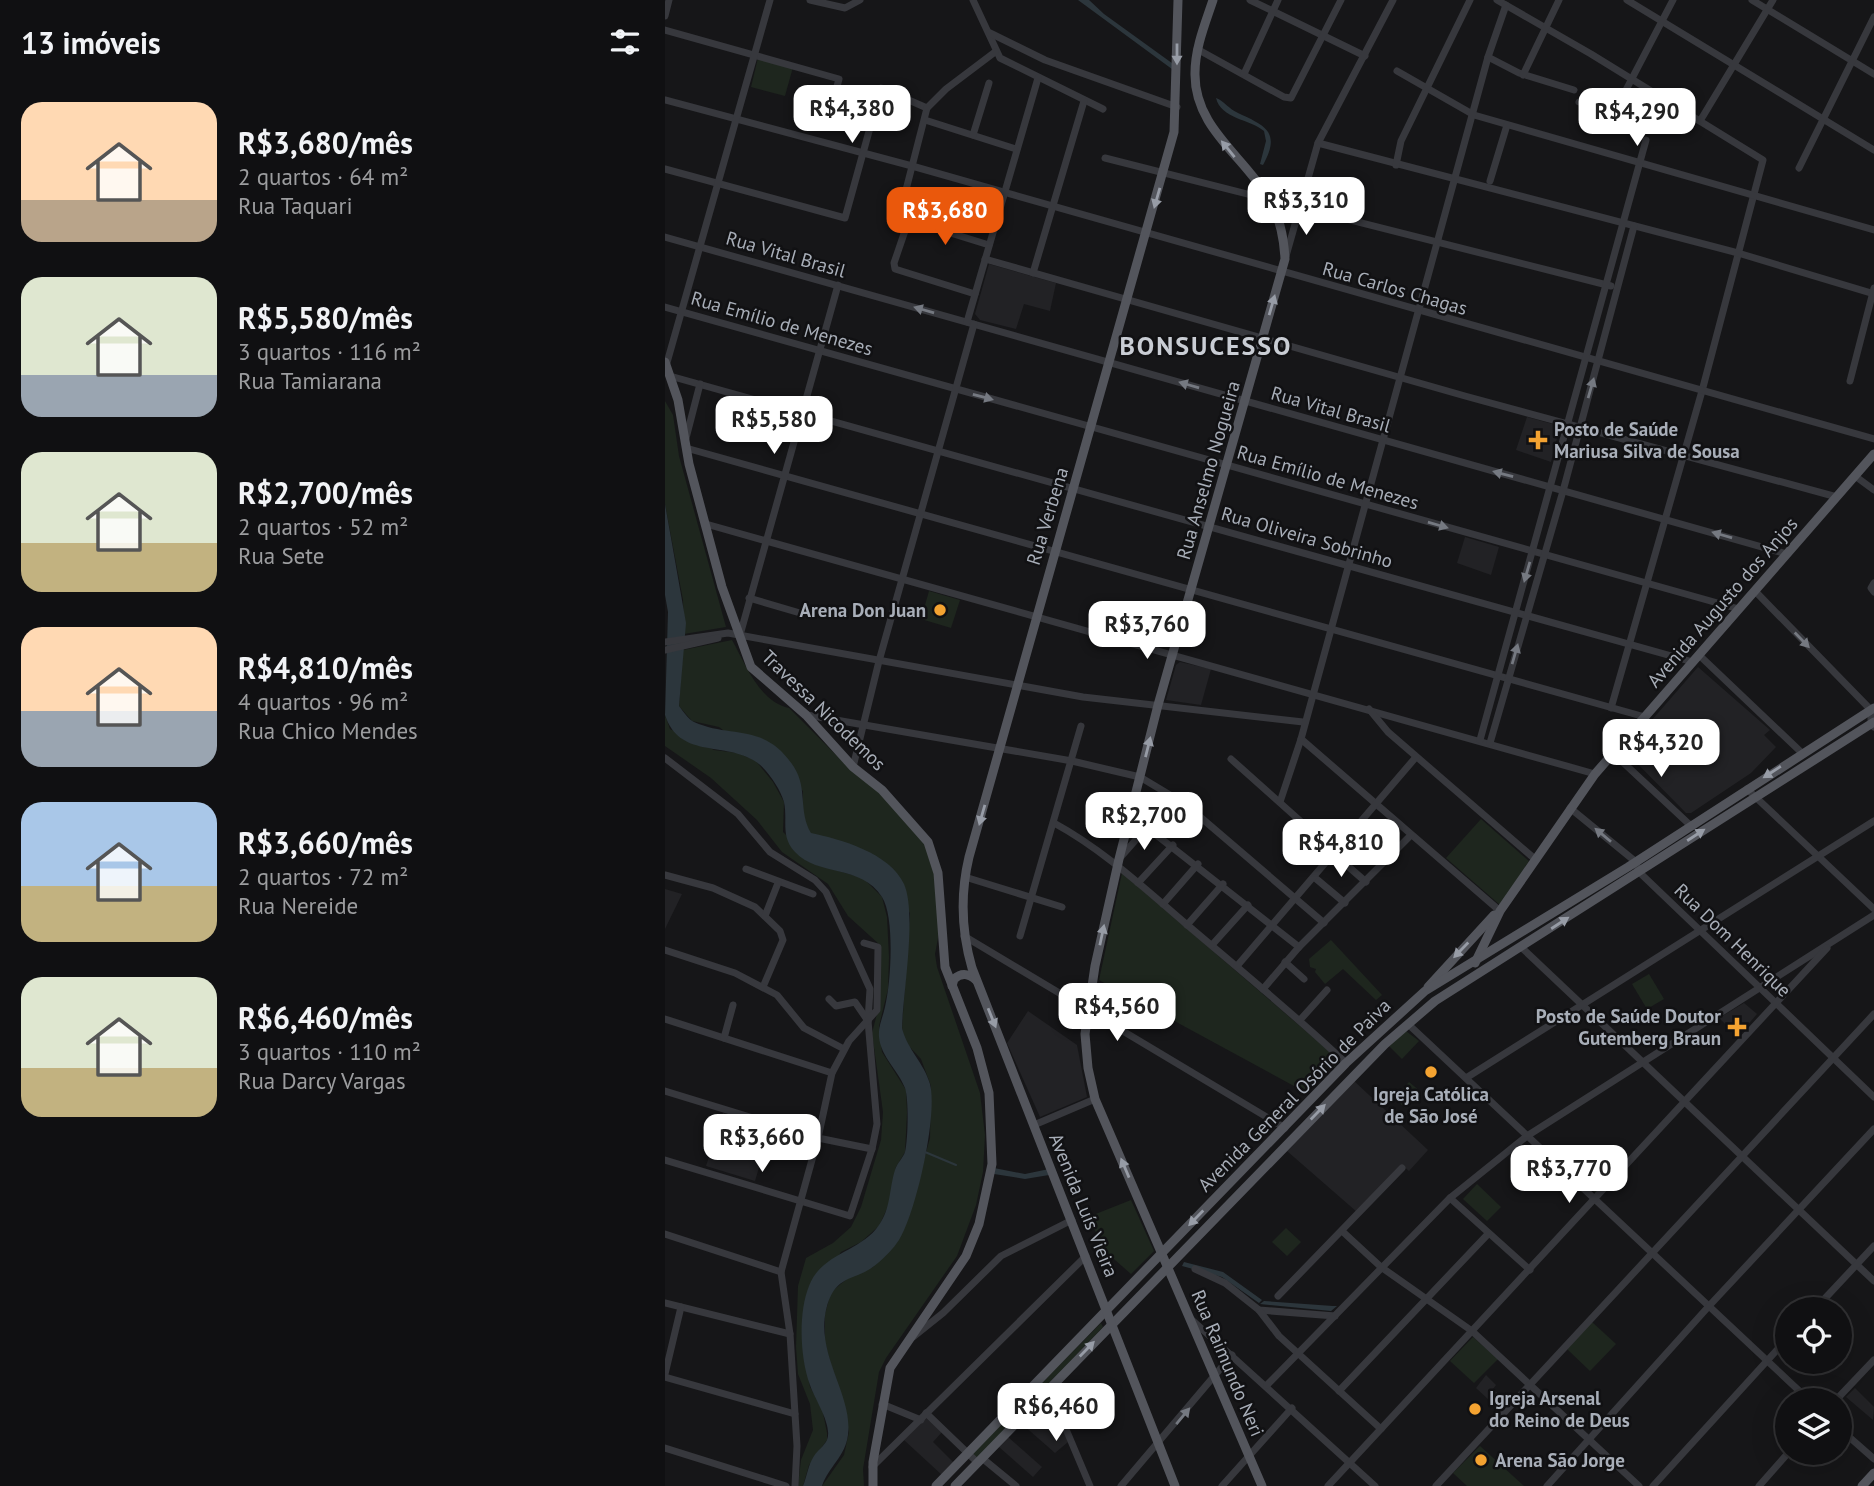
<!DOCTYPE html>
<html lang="pt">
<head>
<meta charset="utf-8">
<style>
  :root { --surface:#101012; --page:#1e1e20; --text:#f1f3f6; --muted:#9c9d9f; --line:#303032; --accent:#ea580c }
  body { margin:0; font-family:"PT Sans",sans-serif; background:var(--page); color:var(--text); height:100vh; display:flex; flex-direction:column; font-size:26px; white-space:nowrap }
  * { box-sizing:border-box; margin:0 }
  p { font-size:23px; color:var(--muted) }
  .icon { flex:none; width:38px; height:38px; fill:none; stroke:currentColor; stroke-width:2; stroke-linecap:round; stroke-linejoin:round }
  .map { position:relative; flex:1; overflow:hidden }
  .sheet { display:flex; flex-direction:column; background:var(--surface); width:665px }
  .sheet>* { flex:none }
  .tools { position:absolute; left:1110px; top:1297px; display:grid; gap:14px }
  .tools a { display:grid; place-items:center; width:77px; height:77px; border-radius:50%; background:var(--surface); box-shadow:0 7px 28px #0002,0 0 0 2px var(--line); font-size:35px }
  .price { position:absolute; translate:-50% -60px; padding:0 16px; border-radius:14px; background:#fff; color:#222; font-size:23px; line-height:46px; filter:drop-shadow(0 2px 4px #0008) }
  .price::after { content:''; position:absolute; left:50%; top:42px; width:21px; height:16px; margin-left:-10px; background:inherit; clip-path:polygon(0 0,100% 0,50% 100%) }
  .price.current { background:var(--accent); color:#fff }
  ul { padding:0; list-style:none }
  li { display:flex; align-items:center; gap:21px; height:175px; padding:0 21px }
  li span { display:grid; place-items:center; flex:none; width:196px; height:140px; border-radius:21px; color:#555 }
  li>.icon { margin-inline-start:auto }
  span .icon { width:84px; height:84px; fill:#fffc; stroke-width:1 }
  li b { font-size:30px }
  h2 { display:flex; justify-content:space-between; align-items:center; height:84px; padding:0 21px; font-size:30px }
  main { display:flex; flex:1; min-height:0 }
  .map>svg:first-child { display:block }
  .built { fill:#222225 }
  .green { fill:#1e261e }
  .water { fill:#2c363c }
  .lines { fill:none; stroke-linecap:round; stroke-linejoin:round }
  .stream { stroke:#2c363c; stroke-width:2 }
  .minor { stroke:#37383d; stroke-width:7 }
  .major { stroke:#53555c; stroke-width:9 }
  .oneway { fill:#979ca6 }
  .oneway2 { fill:#757981 }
  .poi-dot { fill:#f4a331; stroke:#111113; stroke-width:2.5 }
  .labels { text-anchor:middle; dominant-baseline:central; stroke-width:5; stroke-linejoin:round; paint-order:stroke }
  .street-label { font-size:19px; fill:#a8aeb8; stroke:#111113 }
  .poi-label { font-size:19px; font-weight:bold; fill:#a8aeb8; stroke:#111113; text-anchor:start }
  .district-label { font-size:26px; font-weight:bold; letter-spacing:2px; fill:#c9cdd4; stroke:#111113 }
</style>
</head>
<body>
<main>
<section class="sheet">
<h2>13 imóveis<svg class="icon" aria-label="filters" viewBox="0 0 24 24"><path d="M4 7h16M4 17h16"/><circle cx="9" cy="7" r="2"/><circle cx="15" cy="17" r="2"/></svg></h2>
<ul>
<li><span style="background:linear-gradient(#ffd9b3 70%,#b9a48a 0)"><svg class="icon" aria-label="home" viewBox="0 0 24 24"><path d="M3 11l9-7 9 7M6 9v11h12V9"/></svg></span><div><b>R$3,680/mês</b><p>2 quartos · 64 m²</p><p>Rua Taquari</p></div></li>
<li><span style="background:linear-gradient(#dfe7d0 70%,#9aa5b1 0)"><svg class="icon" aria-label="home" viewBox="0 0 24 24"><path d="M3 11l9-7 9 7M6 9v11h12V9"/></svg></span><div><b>R$5,580/mês</b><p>3 quartos · 116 m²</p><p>Rua Tamiarana</p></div></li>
<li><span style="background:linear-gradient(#dfe7d0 65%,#c2b280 0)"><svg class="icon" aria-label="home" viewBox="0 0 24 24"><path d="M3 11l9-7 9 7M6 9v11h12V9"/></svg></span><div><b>R$2,700/mês</b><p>2 quartos · 52 m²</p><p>Rua Sete</p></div></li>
<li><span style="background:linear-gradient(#ffd9b3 60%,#9aa5b1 0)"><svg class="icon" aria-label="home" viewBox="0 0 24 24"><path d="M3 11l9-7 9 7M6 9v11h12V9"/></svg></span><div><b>R$4,810/mês</b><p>4 quartos · 96 m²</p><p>Rua Chico Mendes</p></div></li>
<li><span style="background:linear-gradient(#a9c7e8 60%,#c2b280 0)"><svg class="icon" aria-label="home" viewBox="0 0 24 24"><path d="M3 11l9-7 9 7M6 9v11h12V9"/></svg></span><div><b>R$3,660/mês</b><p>2 quartos · 72 m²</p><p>Rua Nereide</p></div></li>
<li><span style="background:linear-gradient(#dfe7d0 65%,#c2b280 0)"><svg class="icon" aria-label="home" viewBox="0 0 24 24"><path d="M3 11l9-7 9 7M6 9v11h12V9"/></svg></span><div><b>R$6,460/mês</b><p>3 quartos · 110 m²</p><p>Rua Darcy Vargas</p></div></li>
</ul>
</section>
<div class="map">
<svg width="1209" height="1486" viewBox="0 0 1209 1486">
  <rect width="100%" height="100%" fill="#161618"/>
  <!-- built -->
  <g class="built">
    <polygon points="324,264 391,283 385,311 359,304 351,329 315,320 310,314"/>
    <polygon points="862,417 895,426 886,462 851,450"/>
    <polygon points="800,537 834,547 826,575 792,563"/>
    <polygon points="515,662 546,669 536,705 501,700 511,665"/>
    <polygon points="1033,667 1105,730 1099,735 1111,747 1086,773 1026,813 1021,813 960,751"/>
    <polygon points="0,889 17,894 0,929"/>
    <polygon points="1079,1003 1092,1014 1073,1036 1054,1018"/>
    <polygon points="363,1011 412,1045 422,1097 375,1117 342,1043"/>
    <polygon points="689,1081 763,1150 744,1171 737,1165 692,1212 622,1151"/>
    <polygon points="58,1113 106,1127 90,1181 41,1166"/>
    <polygon points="821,1375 831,1385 828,1389 843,1403 836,1411 811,1388"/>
    <polygon points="1190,1388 1209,1407 1208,1420 1181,1397"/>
    <polygon points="384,1395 403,1442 390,1453 357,1424"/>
    <polygon points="261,1418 277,1432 268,1442 289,1463 277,1475 239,1440"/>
    <polygon points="343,1437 377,1467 368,1477 334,1447"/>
  </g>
  <!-- green -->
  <g class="green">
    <polygon points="93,58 128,67 120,96 86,87"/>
    <polygon points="0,401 8,415 14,456 61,627 19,634 18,600 0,504"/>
    <polygon points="264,591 295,600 286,628 256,619"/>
    <path d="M67 640C80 663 94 702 124 708L187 771 217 794 260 844 271 873 274 933 270 954 272 967 315 1093 320 1135 318 1172 311 1205 292 1256 221 1358 214 1372 198 1469 199 1486H157L179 1455 184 1432 160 1342V1314L166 1292 188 1274 208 1267 252 1185 265 1138 266 1086 256 1059 240 1042 237 1028 245 913 203 853 146 834 138 820V791L54 727 27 721 14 706 18 650Z"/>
    <polygon points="0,715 5,729 49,750 73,753 91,761 108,782 119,802 118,832 152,865 198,878 217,897 222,917 224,957 223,989 214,1026 217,1052 241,1090 242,1113 240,1152 231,1167 225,1202 214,1226 196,1242 176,1252 139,1311 138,1347 142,1371 145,1387 157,1408 162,1433 162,1440 144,1465 138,1486 133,1486 136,1460 148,1430 145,1404 133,1374 131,1347 133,1286 141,1258 168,1243 186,1227 196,1207 216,1140 218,1112 207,1033 213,1010 215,945 183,916 163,884 117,852 92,820 46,778 0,746"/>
    <polygon points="816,819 864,861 835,905 781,858"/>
    <polygon points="457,873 671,1057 674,1063 640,1092 434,980"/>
    <polygon points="666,940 717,995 711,1000 678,969 660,984 650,972 651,969 645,967 644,959"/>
    <polygon points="984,974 999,999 982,1009 967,984"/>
    <polygon points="741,1031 754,1041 737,1059 724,1046"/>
    <polygon points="744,1082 755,1091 740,1108 729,1098"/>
    <polygon points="934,1151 954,1170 932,1194 912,1176"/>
    <polygon points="812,1184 836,1207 822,1221 798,1199"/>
    <polygon points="466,1200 489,1251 466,1274 441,1252 423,1217"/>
    <polygon points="621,1228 636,1242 622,1256 607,1242"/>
    <polygon points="927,1322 951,1344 925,1371 902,1349"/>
    <polygon points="436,1323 438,1327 312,1458 307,1454"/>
    <polygon points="808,1337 833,1359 809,1383 785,1361"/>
    <polygon points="815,1446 859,1486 802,1486 788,1473"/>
  </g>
  <!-- water -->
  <g class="water">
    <polygon points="413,0 424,0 439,14 511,66 511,72"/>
    <path d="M551 98C559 101 564 109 573 113 601 126 616 132 598 165L595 164 601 141 599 131C585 119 556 119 551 98Z"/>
    <path d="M0 504 21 623 14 706C18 711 23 719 29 722 67 739 100 722 129 767 143 789 133 811 146 833 175 839 225 853 239 884 252 913 238 993 237 1028 242 1049 259 1063 265 1084 273 1115 251 1213 234 1240 228 1249 221 1256 213 1263 190 1283 170 1272 161 1310 151 1356 188 1395 183 1435 180 1457 164 1466 157 1486H138C142 1476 143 1465 149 1456 152 1451 159 1446 162 1440 168 1425 149 1398 145 1385 135 1358 133 1313 144 1286 156 1253 196 1252 214 1225 226 1208 224 1189 230 1170 232 1163 238 1158 240 1152 243 1140 244 1100 240 1088 233 1070 216 1057 214 1037 213 1026 218 1017 220 1007 226 983 230 917 217 897 196 864 153 877 130 852 115 836 123 821 119 802 115 788 100 766 88 760 57 742 14 758 0 715L3 612 0 595Z"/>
    <polygon points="329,1168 360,1174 384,1169 384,1175 360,1179 329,1174"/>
    <polygon points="519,1262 558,1272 597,1300 594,1303 557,1277 517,1266"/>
    <polygon points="599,1301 668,1306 672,1306 666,1311 595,1304"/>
  </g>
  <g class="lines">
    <!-- stream -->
    <polyline class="stream" points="260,1152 291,1165"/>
    <!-- minor -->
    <g class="minor">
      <polyline points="145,0 180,8 195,0"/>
      <polyline points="308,0 335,58 438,109"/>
      <polyline points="585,0 700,56"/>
      <polyline points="832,0 926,54 1098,160 1037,391 946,708"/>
      <polyline points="962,0 1209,150"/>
      <polyline points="1087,0 1209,74"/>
      <polyline points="0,16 4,0"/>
      <polyline points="0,30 174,79 168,101"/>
      <polyline points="325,33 380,60 512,107"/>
      <polyline points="532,49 619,97 626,98 676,0"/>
      <polyline points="823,57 854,73 909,90"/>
      <polyline points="732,71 809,115 1209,230"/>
      <polyline points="579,74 613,0"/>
      <polyline points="858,75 894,0"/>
      <polyline points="0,100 247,166 1209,439"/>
      <polyline points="914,102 967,117"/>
      <polyline points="950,111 1008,0"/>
      <polyline points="260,120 351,149"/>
      <polyline points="1035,121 1108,0"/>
      <polyline points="308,135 324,83"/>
      <polyline points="653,143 1073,253 1209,294"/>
      <polyline points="440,158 946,286"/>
      <polyline points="731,165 736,141 805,0"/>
      <polyline points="1134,168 1209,17"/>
      <polyline points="0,169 180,218 216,88 262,108"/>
      <polyline points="825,181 842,125"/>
      <polyline points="243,222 229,263 230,269 310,294"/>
      <polyline points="0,237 1122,554"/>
      <polyline points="324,245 234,217 262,108 281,89 330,52"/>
      <polyline points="621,256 653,143 728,0"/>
      <polyline points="320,259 800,396 1172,497"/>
      <polyline points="368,273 419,101"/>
      <polyline points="0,307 1074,609"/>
      <polyline points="302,322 373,78"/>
      <polyline points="1,366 105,0"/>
      <polyline points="5,376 1028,662"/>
      <polyline points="1185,381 1209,288"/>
      <polyline points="21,438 35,384"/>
      <polyline points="21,448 980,717"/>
      <polyline points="1190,476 1209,490"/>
      <polyline points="41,524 930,774"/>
      <polyline points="1209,583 1206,588 1209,592"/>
      <polyline points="1090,591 1206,710 1206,724 1209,727"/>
      <polyline points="84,598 135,613"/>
      <polyline points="75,635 173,285"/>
      <polyline points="0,642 63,633 418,697 638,722"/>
      <polyline points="0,650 53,638"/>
      <polyline points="1034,655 1137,753"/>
      <polyline points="704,709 723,732 871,860"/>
      <polyline points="142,715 407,761 475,777 520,804 659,923"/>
      <polyline points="636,739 835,911"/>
      <polyline points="815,740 981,140"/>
      <polyline points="825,743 898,491 969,226"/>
      <polyline points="948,753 1025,825"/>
      <polyline points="0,758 73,814 105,852 150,880 161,892 205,989 203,1021 212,1124 207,1149 185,1216 0,1160"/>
      <polyline points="566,759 670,852"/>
      <polyline points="188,767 214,661 309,324"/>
      <polyline points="1082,789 1209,909"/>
      <polyline points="443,797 634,947"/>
      <polyline points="615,802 636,739 823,57 841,5"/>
      <polyline points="905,808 971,862 974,872 1209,1097"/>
      <path d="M389 823C437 849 478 887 520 923 574 969 629 1014 681 1063"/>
      <polyline points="689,831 723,859"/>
      <polyline points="669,854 701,882"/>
      <polyline points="454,859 483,826"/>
      <polyline points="81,869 148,894"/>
      <polyline points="0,875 48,888 90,907 115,931 118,940 98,987"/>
      <polyline points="300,877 397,907"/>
      <polyline points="649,877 680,903"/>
      <polyline points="473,883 508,845"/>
      <polyline points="498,904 533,864"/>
      <polyline points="100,916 113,883"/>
      <polyline points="522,925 558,884"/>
      <polyline points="299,936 620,1128"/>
      <polyline points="355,936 416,726"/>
      <polyline points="547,945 583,905"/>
      <polyline points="856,947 1209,1281"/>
      <polyline points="0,950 70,973 112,995 139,1028 179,1049"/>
      <polyline points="620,962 639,979"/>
      <polyline points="572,966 751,757"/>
      <polyline points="598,989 634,947 746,835"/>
      <polyline points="164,999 171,1006 190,1002 203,1021"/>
      <polyline points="0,1019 167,1073"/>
      <polyline points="635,1020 662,990"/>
      <polyline points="743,1024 1144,1400"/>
      <polyline points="59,1038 68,1005"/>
      <polyline points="801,1078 1209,821"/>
      <polyline points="0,1091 153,1138 207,1149"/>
      <polyline points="369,1125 430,1099"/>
      <polyline points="785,1198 865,1270"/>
      <polyline points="677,1231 716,1267 807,1331 974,1486"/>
      <polyline points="0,1234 116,1272"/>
      <polyline points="530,1269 560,1283 594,1310 670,1316"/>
      <polyline points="613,1296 737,1168"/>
      <polyline points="0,1303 125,1334"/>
      <polyline points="1150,1309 1209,1246"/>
      <polyline points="594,1310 614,1336 716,1429"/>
      <polyline points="527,1320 710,1486"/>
      <polyline points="248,1337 278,1313 336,1256 407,1220"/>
      <polyline points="0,1374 16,1307"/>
      <polyline points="0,1377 130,1414"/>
      <polyline points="602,1385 785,1198 862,1136 1209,915"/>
      <polyline points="384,1389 425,1486"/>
      <polyline points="674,1391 823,1234"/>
      <polyline points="1171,1400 1209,1360"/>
      <polyline points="217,1404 256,1420"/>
      <polyline points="261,1413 313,1463"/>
      <polyline points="1174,1428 1209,1459"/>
      <polyline points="0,1448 121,1486"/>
      <polyline points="317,1458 351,1486"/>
      <polyline points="207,1467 421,1256"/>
      <polyline points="130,1486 132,1446 125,1334 116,1272 153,1138 167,1073 184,1041 212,1010 213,947 199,943"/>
      <polyline points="456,1486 567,1355"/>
      <polyline points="557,1486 627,1408"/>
      <polyline points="663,1486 1162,948"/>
      <polyline points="771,1486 1209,1014"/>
      <polyline points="882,1486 1044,1306 1209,1129"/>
      <polyline points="988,1486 1122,1339"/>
      <polyline points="1094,1486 1124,1452"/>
    </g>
    <!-- major -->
    <g class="major">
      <path d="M548 0C540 24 530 48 530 73 529 129 581 157 605 201 615 218 619 240 620 259L493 705 454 859 430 966 420 1034 423 1068 430 1099 597 1486"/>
      <polyline points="0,362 13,400 24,464 57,587 86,667 141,715 188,767 217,790 263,842 273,873 280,967 312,1048 324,1093 327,1164 314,1224 301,1256 225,1368 208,1462 208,1486"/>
      <polyline points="810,963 835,911 930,774 1209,454"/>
      <path d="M287 986 289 979C297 972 304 974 311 980"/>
      <polyline points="763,987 829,915"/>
      <polyline points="271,1486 681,1063 760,991 963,867 1209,708"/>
      <polyline points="290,1486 720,1044 770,1001 1209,722"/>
      <path d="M510 1486 307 968C296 930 295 895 304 857L509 132 513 0"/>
      <polyline points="1197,1486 1209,1473"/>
    </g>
  </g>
  <!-- one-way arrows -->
  <defs><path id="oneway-solid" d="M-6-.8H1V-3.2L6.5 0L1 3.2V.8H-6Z" transform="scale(1.75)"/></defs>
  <g class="oneway">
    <use href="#oneway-solid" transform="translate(512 54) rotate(90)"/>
    <use href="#oneway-solid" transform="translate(563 149) rotate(-129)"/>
    <use href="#oneway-solid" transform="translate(492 198) rotate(106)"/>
    <use href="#oneway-solid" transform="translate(607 305) rotate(-74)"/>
    <use href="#oneway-solid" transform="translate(483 747) rotate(-76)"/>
    <use href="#oneway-solid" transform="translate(1107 772) rotate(147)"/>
    <use href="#oneway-solid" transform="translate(317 815) rotate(106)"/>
    <use href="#oneway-solid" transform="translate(1031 835) rotate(-33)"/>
    <use href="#oneway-solid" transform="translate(895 923) rotate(-33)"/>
    <use href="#oneway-solid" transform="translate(437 935) rotate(-78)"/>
    <use href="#oneway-solid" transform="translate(796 950) rotate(134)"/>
    <use href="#oneway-solid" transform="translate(327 1018) rotate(68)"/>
    <use href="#oneway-solid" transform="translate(653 1112) rotate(-46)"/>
    <use href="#oneway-solid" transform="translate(460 1168) rotate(-113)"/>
    <use href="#oneway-solid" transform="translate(531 1218) rotate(134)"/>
    <use href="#oneway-solid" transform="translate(422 1349) rotate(-46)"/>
  </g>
  <g class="oneway2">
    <use href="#oneway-solid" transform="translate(259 310) rotate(-164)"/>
    <use href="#oneway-solid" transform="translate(524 385) rotate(-164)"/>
    <use href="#oneway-solid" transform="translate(926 388) rotate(-74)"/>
    <use href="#oneway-solid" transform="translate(318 397) rotate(15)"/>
    <use href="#oneway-solid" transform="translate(838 474) rotate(-165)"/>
    <use href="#oneway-solid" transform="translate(773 525) rotate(16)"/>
    <use href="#oneway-solid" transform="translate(1057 535) rotate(-164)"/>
    <use href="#oneway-solid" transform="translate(862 572) rotate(106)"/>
    <use href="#oneway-solid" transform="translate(1137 640) rotate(46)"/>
    <use href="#oneway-solid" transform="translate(850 654) rotate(-74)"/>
    <use href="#oneway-solid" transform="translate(938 835) rotate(-140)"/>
    <use href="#oneway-solid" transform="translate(518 1416) rotate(-50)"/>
  </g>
  <!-- markers -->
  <g class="poi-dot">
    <path d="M869.5 429.5h7v7h7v7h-7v7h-7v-7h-7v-7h7z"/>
    <circle cx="275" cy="610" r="7"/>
    <path d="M1068.5 1016.5h7v7h7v7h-7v7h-7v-7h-7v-7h7z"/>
    <circle cx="766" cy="1072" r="7"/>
    <circle cx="810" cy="1409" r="7"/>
    <circle cx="816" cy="1460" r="7"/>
  </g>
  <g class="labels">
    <!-- street labels -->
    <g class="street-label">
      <text transform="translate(121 254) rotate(16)">Rua Vital Brasil</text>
      <text transform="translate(730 288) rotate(16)">Rua Carlos Chagas</text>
      <text transform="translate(117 323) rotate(16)">Rua Emílio de Menezes</text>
      <text transform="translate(666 409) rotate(16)">Rua Vital Brasil</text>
      <text transform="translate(543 470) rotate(-74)">Rua Anselmo Nogueira</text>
      <text transform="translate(663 477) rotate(16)">Rua Emílio de Menezes</text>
      <text transform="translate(382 516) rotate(-73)">Rua Verbena</text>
      <text transform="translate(642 537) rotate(16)">Rua Oliveira Sobrinho</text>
      <text transform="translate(1057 602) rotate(-49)">Avenida Augusto dos Anjos</text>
      <text transform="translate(159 710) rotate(44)">Travessa Nicodemos</text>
      <text transform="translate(1068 940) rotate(44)">Rua Dom Henrique</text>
      <text transform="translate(629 1095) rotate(-45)">Avenida General Osório de Paiva</text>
      <text transform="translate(419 1205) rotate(68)">Avenida Luís Vieira</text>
      <text transform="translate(563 1363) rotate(67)">Rua Raimundo Neri</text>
    </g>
    <!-- poi labels -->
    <g class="poi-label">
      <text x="889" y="429">Posto de Saúde<tspan x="889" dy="22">Mariusa Silva de Sousa</tspan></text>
      <text x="261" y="610" text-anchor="end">Arena Don Juan</text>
      <text x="1056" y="1016" text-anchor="end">Posto de Saúde Doutor<tspan x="1056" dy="22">Gutemberg Braun</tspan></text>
      <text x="766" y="1094" text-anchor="middle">Igreja Católica<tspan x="766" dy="22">de São José</tspan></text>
      <text x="824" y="1398">Igreja Arsenal<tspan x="824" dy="22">do Reino de Deus</tspan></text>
      <text x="830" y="1460">Arena São Jorge</text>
    </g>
    <!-- district labels -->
    <g class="district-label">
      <text x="541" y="345">BONSUCESSO</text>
    </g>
  </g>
</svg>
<div class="tools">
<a><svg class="icon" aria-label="locate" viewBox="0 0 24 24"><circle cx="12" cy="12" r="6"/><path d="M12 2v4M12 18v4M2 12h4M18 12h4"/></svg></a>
<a><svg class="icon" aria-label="layers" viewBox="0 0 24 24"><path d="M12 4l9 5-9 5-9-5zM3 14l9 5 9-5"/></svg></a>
</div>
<b class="price" style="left:187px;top:145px">R$4,380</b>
<b class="price" style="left:972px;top:148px">R$4,290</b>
<b class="price" style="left:641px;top:237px">R$3,310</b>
<b class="price current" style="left:280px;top:247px">R$3,680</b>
<b class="price" style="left:109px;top:456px">R$5,580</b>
<b class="price" style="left:482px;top:661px">R$3,760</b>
<b class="price" style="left:996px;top:779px">R$4,320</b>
<b class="price" style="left:479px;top:852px">R$2,700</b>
<b class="price" style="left:676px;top:879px">R$4,810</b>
<b class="price" style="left:452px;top:1043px">R$4,560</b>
<b class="price" style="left:97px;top:1174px">R$3,660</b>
<b class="price" style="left:904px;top:1205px">R$3,770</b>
<b class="price" style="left:391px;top:1443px">R$6,460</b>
</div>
</main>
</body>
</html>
